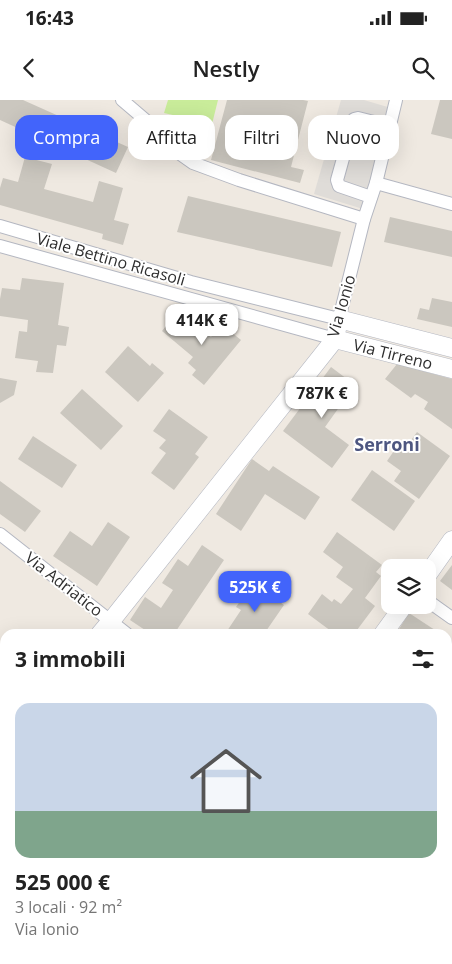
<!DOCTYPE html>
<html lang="it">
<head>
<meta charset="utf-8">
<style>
  :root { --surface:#fff; --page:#f2f2f2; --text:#222; --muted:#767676; --accent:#4264fb }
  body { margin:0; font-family:"Open Sans",sans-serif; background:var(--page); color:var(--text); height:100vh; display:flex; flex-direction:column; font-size:19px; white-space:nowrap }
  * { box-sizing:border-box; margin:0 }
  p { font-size:16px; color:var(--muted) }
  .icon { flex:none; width:28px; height:28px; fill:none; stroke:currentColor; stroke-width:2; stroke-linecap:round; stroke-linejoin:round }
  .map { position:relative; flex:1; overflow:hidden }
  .side { position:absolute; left:0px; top:529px; width:452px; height:336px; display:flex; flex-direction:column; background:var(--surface); border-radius:15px 15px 0 0; box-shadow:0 5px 20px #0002 }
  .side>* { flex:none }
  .banner { position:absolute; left:15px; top:15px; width:422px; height:45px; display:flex; gap:10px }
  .tools { position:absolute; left:381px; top:459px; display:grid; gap:10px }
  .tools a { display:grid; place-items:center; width:55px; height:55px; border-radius:10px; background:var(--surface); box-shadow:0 5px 20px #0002; font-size:25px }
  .price { position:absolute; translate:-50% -42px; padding:0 11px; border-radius:10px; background:#fff; color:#222; font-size:16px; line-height:32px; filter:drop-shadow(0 1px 2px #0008) }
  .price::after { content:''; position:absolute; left:50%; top:30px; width:15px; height:11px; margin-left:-8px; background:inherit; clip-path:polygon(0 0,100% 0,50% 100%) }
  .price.active { background:var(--accent); color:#fff }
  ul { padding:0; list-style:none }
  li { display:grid; align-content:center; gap:10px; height:265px; padding:0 15px }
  li span { display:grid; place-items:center; height:155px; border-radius:15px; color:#555 }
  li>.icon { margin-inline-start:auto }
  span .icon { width:90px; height:90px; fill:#fffc; stroke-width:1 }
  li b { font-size:21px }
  h2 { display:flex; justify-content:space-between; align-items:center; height:60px; padding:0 15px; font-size:21px }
  .tag { padding:0 18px; border-radius:15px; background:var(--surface); box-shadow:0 5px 20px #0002; font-size:18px; line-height:45px }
  .tag.active { background:var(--accent); color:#fff }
  .status { display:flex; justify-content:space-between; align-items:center; height:35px; padding:0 25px; background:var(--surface); direction:ltr }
  .status svg { height:14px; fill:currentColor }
  header { display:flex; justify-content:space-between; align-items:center; height:65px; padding:0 15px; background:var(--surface); font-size:22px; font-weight:600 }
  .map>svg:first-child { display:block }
  .pitch { fill:#c9ec9a }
  .plaza { fill:#dfdcd8 }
  .building { fill:#cbc7bf }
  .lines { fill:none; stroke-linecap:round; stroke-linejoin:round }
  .lane-casing { stroke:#b4b7c1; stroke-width:8 }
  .street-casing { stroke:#b4b7c1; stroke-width:14 }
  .secondary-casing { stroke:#b4b7c1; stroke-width:19 }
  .lane { stroke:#fff; stroke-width:6 }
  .street { stroke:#fff; stroke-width:12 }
  .secondary { stroke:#fff; stroke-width:18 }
  .labels { text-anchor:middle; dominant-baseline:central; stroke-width:4; stroke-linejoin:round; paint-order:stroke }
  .street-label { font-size:16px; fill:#2e2e2e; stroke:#fff }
  .neighbourhood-label { font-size:18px; font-weight:bold; fill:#4d5680; stroke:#fff }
</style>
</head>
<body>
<div class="status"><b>16:43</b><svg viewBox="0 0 49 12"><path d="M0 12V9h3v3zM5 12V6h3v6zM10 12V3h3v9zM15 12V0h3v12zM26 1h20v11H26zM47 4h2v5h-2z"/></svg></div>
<header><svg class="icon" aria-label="back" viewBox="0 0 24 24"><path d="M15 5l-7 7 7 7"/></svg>Nestly<svg class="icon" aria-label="search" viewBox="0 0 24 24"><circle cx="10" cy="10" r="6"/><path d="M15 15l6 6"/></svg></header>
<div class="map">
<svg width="452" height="864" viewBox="0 0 452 864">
  <rect width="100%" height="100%" fill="#efe9e1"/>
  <!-- pitch -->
  <g class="pitch">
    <polygon points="168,0 218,0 212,24 164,13"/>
    <polygon points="0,836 5,840 5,860 7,860 3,864 0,864"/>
  </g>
  <!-- plaza -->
  <polygon class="plaza" points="341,0 364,0 391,8 363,109 314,94"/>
  <!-- building -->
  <g class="building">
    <polygon points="0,0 23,0 128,47 116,73 0,20"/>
    <polygon points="227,0 303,0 308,1 291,67 304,70 300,83 211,60"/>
    <polygon points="440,0 452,0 452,39 431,34"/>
    <polygon points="25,57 52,64 44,89 93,102 99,81 123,88 114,120 129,124 123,145 102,139 103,134 0,105 0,88 3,78 18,82"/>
    <polygon points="188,96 341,132 332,167 177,132"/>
    <polygon points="390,117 452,131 452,157 384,142"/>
    <polygon points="22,178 64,183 58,225 69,227 66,246 57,245 53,273 36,272 38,261 15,258 19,231 27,232 28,220 0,216 0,199 2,188 20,190"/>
    <polygon points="432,198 452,202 452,227 417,219 420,208 429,210"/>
    <polygon points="184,215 211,237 221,224 241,240 204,285 192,275 196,270 188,263 193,257 162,231 173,217 179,222"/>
    <polygon points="128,246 150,266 152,263 164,273 138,302 105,272"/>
    <polygon points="397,264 452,279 452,329 424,309 428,302 415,294 411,298 385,279"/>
    <polygon points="331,267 355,285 325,327 349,345 332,368 283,331"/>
    <polygon points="0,278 17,281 14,295 0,303"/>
    <polygon points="82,289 123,326 101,350 60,313"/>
    <polygon points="169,309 208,337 195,354 199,357 174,390 151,373 166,353 159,348 166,340 153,331"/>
    <polygon points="417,332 450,356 419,399 394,381 401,371 387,361 398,345 404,350"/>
    <polygon points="33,336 77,365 62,388 18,359"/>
    <polygon points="252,359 269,371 273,366 320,397 305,420 265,394 241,431 216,414"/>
    <polygon points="372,370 415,401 394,431 351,400"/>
    <polygon points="0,381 41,411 25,432 0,414"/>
    <polygon points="108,422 130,437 97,486 53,456 70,431 92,446"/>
    <polygon points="337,432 382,465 376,472 381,476 365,498 375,506 354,534 335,534 308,514 322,494 332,502 334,499 341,504 353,489 336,477 343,467 323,452"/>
    <polygon points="202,445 224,460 174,534 166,529 163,534 151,534 130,520 145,497 161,508 173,490 162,483 178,459 188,466"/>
    <polygon points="452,465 452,490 440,481"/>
    <polygon points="253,483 284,505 264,534 225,534 241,510 236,507"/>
    <polygon points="409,513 441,534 396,534"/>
    <polygon points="448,538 452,541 452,544 448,551"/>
    <polygon points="448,553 452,556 452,588 448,585"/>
    <polygon points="452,619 452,653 448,650 448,627"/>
    <polygon points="5,699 5,828 0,824 0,702"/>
    <polygon points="448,743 452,744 452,776 450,791 448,791"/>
    <rect x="448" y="818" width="4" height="33"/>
    <polygon points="38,860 136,860 149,863 37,864"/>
    <rect x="218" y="860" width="38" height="4"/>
    <polygon points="296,860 341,860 340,864 297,864"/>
    <polygon points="398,860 428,860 427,864 398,864"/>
  </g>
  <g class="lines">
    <defs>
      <polyline id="lane" points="0,679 5,678"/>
      <g id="street">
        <polyline points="122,0 149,23 176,51 193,63 239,80 364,119"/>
        <polyline points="376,83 452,104"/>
        <polyline points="371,97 339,86 337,80 354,19 358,18 390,26"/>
        <polyline points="0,126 191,182 339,219 364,119 376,83 396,0"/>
        <polyline points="0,146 335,239"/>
        <polyline points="0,434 127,534"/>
        <polyline points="428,501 452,518"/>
        <polyline points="448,596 452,599"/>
        <polyline points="448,796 452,796"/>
      </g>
      <g id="secondary">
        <polyline points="335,239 452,269"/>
        <polyline points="428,474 452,440"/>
        <polyline points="100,534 111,521 335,239 339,219 452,248"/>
        <polyline points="383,534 404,505"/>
        <polyline points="0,643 5,638"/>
        <polyline points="289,860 289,864"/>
      </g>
    </defs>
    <!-- lane casing -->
    <use href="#lane" class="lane-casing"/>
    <!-- street casing -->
    <use href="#street" class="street-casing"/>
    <!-- secondary casing -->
    <use href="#secondary" class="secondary-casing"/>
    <!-- lane -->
    <use href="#lane" class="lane"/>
    <!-- street -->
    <use href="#street" class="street"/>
    <!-- secondary -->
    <use href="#secondary" class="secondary"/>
  </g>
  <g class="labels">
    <!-- street labels -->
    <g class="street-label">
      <text transform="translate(111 159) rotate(16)">Viale Bettino Ricasoli</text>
      <text transform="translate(341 206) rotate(-74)">Via Ionio</text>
      <text transform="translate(393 254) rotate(14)">Via Tirreno</text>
      <text transform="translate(64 484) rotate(38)">Via Adriatico</text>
    </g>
    <!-- neighbourhood labels -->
    <g class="neighbourhood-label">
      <text x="387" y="344">Serroni</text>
    </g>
  </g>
</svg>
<div class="tools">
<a><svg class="icon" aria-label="layers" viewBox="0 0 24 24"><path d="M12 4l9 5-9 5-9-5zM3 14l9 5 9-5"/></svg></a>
</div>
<b class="price" style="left:202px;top:246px">414K €</b>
<b class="price" style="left:322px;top:319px">787K €</b>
<b class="price active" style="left:255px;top:513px">525K €</b>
<div class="banner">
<a class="tag active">Compra</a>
<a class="tag">Affitta</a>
<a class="tag">Filtri</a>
<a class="tag">Nuovo</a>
</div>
<section class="side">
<h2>3 immobili<svg class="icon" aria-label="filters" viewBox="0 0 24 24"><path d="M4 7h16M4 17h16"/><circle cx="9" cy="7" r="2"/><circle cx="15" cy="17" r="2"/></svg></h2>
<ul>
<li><span style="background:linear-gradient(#c9d6e8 70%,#7fa58c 0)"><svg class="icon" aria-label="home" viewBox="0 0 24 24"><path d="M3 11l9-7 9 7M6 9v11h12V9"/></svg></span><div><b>525 000 €</b><p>3 locali · 92 m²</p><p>Via Ionio</p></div></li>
</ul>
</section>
</div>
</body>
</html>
